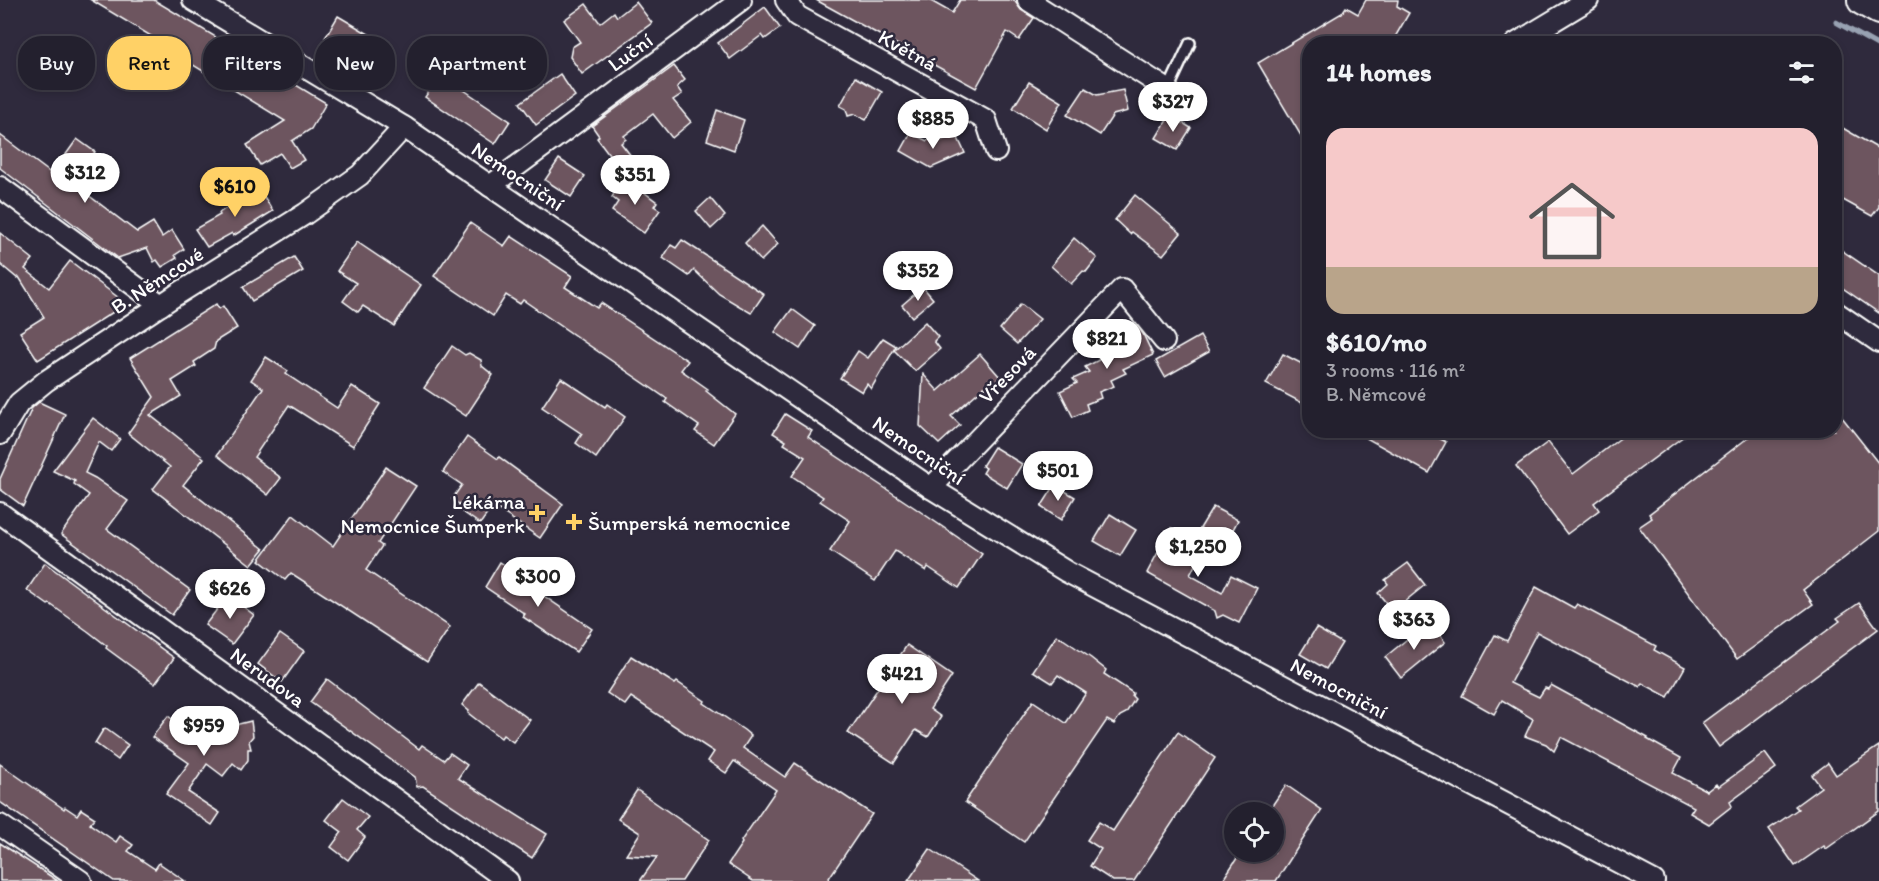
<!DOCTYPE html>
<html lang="en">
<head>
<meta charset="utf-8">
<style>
  :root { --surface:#23202e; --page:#2b2836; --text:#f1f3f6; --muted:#a3a3aa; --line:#403e4a; --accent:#ffd166 }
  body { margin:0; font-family:Itim,sans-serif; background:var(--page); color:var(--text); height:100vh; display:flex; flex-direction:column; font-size:22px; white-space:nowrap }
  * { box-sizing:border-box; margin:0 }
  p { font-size:20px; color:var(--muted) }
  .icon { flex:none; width:33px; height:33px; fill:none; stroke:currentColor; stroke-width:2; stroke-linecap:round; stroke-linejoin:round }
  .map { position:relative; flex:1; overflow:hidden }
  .drawer { position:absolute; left:1302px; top:36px; width:540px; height:402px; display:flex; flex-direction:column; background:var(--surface); border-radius:24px; box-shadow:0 3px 9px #0003,0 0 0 2px var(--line) }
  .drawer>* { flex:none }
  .hud { position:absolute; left:18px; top:36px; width:570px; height:54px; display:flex; gap:12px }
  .buttons { position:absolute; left:1224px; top:802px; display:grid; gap:12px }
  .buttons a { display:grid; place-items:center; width:60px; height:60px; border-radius:50%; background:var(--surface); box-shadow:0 3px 9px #0003,0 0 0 2px var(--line); font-size:30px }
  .price { position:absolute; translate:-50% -51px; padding:0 14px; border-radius:21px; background:#fff; color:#222; font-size:20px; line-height:39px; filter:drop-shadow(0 2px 3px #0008) }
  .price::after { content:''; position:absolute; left:50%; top:36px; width:18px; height:14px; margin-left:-9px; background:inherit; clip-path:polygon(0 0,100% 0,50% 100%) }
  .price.current { background:var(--accent); color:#111 }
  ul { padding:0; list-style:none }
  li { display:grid; align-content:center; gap:12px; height:318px; padding:0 24px }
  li+li { border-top:2px solid var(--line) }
  li span { display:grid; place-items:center; height:186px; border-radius:18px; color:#555 }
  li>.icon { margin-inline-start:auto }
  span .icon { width:108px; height:108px; fill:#fffc; stroke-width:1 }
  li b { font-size:26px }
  h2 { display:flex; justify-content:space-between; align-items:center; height:72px; padding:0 24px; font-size:26px }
  .tag { padding:0 21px; border-radius:24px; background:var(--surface); box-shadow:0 3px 9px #0003,0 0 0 2px var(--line); font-size:21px; line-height:54px }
  .tag.current { background:var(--accent); color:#111 }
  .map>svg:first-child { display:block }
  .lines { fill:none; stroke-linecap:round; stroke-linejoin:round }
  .stream { stroke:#98a2b2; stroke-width:5 }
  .building { fill:#6d555f; stroke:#fff; stroke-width:1.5 }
  .service-casing { stroke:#fff; stroke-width:14 }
  .minor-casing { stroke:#fff; stroke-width:24 }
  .primary-casing { stroke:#fff; stroke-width:34 }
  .service { stroke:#2f2a3d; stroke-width:9 }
  .minor { stroke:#2f2a3d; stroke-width:20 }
  .primary { stroke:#2f2a3d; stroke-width:30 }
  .poi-dot { fill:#ffd166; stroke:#2f2a3d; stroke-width:2 }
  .labels { text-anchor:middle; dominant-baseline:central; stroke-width:5; stroke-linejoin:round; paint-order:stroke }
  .street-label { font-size:21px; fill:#fff; stroke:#2f2a3d }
  .poi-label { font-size:21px; fill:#fff; stroke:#2f2a3d; text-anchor:end }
</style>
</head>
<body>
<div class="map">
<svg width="1879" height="881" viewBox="0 0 1879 881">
  <rect width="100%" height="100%" fill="#2f2a3d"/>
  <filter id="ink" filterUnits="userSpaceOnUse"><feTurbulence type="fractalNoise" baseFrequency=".0167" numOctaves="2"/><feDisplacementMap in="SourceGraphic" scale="12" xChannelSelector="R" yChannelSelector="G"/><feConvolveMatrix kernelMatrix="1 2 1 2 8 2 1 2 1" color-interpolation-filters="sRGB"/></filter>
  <g filter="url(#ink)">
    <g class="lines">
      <!-- stream -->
      <polyline class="stream" points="1836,22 1879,46"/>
    </g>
    <!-- building -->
    <g class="building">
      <polygon points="91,0 154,0 326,103 311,129 292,141 304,160 290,168 280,153 260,165 247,145 285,121 180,57 181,54"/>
      <polygon points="816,0 929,0 952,13 960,0 1014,0 1021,10 1034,18 1019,40 1007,32 976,88"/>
      <polygon points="1366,0 1398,0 1397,6 1409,13 1391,44 1310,44 1310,151 1258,63 1342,13 1346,7 1358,14"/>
      <polygon points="636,2 652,23 582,74 570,57 572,47 580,42 564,20 586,4 600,23 614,12 617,17"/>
      <polygon points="765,7 780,28 765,39 762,35 730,59 718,43"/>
      <polygon points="338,16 384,43 371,65 325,38"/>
      <polygon points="674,66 685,80 677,87 682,94 673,100 691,122 672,138 653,114 624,136 626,139 621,143 638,165 619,181 608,167 615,162 597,138 599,136 592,126"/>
      <polygon points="437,72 510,121 495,144 425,97 432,87 429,85"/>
      <polygon points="560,74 575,96 536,125 520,103"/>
      <polygon points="856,77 882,92 866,120 855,114 848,116 846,109 840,106"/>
      <polygon points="1029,82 1062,102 1046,129 1013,108"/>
      <polygon points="1085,88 1097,95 1123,90 1128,111 1113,115 1100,135 1067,115"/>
      <polygon points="717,110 744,120 734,150 707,140"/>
      <polygon points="1170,115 1191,128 1177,150 1156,138"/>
      <polygon points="1834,123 1879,149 1879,207 1872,216 1834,195"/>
      <polygon points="911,133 927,141 930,139 942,140 956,134 965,153 931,168 901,151"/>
      <polygon points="0,135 52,174 77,139 95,152 74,181 80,186 79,188 137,232 153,222 162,237 172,230 184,249 175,255 177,258 162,267 157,260 154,262 147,248 118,258 0,168"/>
      <polygon points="559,159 585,176 571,197 545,180"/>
      <polygon points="624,177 657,202 654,206 660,210 644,233 612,211 618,202 612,197"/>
      <polygon points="258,187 273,211 233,236 232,233 207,247 195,229 220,215 219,213"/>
      <polygon points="1135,195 1181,233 1163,255 1132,232 1130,234 1115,220"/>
      <polygon points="710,198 725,216 711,229 696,211"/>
      <polygon points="470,223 504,246 511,236 572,276 565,287 597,308 601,303 688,361 681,370 708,389 706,391 735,414 714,444 695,431 699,426 665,402 667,399 523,300 520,304 506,295 493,316 434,276"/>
      <polygon points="762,226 778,244 761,261 745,243"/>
      <polygon points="0,233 33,259 25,269 49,288 70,261 119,298 118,309 38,360 20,332 44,317 19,277 17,278 0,264"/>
      <polygon points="1074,238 1097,258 1086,272 1083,271 1071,284 1051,266"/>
      <polygon points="682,240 764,294 751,313 719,294 694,270 689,276 663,258 671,245 676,248"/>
      <polygon points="357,242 421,285 394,326 363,306 358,312 343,301 356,283 337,271"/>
      <polygon points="1834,245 1879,276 1879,313 1834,282"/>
      <polygon points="294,257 303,271 252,301 243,287"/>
      <polygon points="923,287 933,299 912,317 902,305"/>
      <polygon points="216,304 219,309 223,306 237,328 216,341 214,349 194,362 196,366 172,381 181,396 150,415 204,458 183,485 264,549 251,565 153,489 170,467 128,433 154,397 130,358"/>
      <polygon points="1021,304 1040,319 1017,344 1000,329"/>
      <polygon points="792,309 815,326 800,349 775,332"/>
      <polygon points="925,322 938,337 934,341 940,349 915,371 894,350"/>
      <polygon points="1136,325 1143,334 1153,355 1123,369 1126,373 1111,380 1114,386 1099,392 1101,398 1086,404 1088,410 1073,417 1060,391 1077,383 1073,379 1089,372 1085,367 1099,360 1097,356 1111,348 1109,344 1125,336 1122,332"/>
      <polygon points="1200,336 1209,352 1165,377 1156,361"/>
      <polygon points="883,338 896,346 871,389 867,384 862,392 840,378 858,351 868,358"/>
      <polygon points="452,346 465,355 469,353 481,360 482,366 493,375 466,416 424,388"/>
      <polygon points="980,354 1000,377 987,389 984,387 951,416 960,425 939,444 920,426 923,374 938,391"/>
      <polygon points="1283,354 1310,368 1310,407 1266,384"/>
      <polygon points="266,357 288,371 286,374 337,408 352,386 380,404 353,446 289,405 254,457 281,478 268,495 217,455 263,388 251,380"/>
      <polygon points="561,378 605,407 607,404 625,417 596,458 576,443 582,434 542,407"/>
      <polygon points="39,402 65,414 23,506 0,489 0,479 32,408"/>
      <polygon points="1834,407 1879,464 1879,531 1803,590 1813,604 1737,659 1639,527 1652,518 1649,514 1758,430 1834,430"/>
      <polygon points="785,414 812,431 808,437 915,508 982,554 959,588 928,567 926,571 895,551 875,581 830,551 850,521 820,501 823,497 792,476 805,457 784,444 786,441 773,433"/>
      <polygon points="93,418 120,439 111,451 99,442 85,473 95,478 128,501 107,529 190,590 172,615 61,534 89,495 74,484 75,481 53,471"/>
      <polygon points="1352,430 1424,430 1446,442 1429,473"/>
      <polygon points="1631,430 1692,430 1594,503 1599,510 1567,534 1516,466 1548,442 1573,474"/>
      <polygon points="467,437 498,459 499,457 563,504 540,538 493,506 480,524 457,508 460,505 452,499 462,485 443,472"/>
      <polygon points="994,447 1022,464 1007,488 983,473 986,468 982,466"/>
      <polygon points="386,467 416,486 378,543 382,546 366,570 450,627 427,662 291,573 285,580 259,560 293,515 333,546"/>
      <polygon points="1055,485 1075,497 1061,520 1041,507"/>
      <polygon points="1213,507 1238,520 1223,548 1212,550 1193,540"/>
      <polygon points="1110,514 1136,530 1120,556 1094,541"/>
      <polygon points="1171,528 1210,551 1192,554 1199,557 1190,575 1222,593 1231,575 1257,588 1239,623 1223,615 1217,618 1215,611 1147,573"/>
      <polygon points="500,562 527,580 525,583 592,629 576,652 523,617 525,614 485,587"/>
      <polygon points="45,563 174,658 155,684 106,648 107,646 89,632 50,604 48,605 27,590"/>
      <polygon points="1408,563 1425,585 1393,611 1378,593 1388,584 1385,580"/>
      <polygon points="1536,587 1574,608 1577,604 1656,646 1654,650 1685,667 1668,697 1642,683 1640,687 1537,632 1510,683 1539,697 1545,688 1548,689 1551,685 1648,738 1647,739 1681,758 1673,773 1707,791 1716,784 1718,787 1765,753 1776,768 1730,802 1732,806 1709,824 1690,813 1694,807 1561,737 1554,751 1546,744 1525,736 1533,719 1502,700 1494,714 1462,696 1495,635 1507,641"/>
      <polygon points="228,595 254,615 232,644 205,625"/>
      <polygon points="1859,603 1878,629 1719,747 1702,723 1840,621 1837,618"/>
      <polygon points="1422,627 1426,633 1434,627 1445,642 1401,678 1385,657"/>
      <polygon points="1316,628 1342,643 1326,669 1300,654"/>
      <polygon points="280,634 304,651 282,682 258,664"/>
      <polygon points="1057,635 1091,658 1106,670 1104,674 1133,693 1132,696 1135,699 1126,713 1120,716 1114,724 1107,720 1024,842 965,802 1033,701 1066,723 1086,693 1058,675 1052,683 1033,671"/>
      <polygon points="907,645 952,676 930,709 941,717 928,737 916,730 894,763 848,733"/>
      <polygon points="631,656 675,684 677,682 705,701 704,703 744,730 751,736 743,748 785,777 795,763 872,814 827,881 753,881 728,864 742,843 741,841 776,790 734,761 726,773 708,761 714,752 631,697 625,705 607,693"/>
      <polygon points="327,679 419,749 422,745 444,760 450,753 467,765 458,778 547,834 532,858 423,786 417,787 415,777 310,702"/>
      <polygon points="479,682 530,720 513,742 503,735 501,738 482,724 468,713 469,711 462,705"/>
      <polygon points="168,716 204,742 223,716 235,725 251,721 253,736 249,741 251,749 248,749 248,760 241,770 233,763 223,776 207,764 188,792 220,813 212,825 166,794 189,763 152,737"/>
      <polygon points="106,729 128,745 118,760 95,743 103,730"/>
      <polygon points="1178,732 1215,758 1134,881 1113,881 1090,866 1101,849 1087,840 1099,822 1113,831"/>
      <polygon points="1879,746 1879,811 1826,849 1824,846 1795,866 1769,829 1798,809 1795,806 1821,787 1812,775 1828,763 1836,775"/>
      <polygon points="0,764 64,809 65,807 77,815 81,809 95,818 90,824 116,842 120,836 133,845 128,851 155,869 159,863 185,881 114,881 0,802"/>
      <polygon points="1286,785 1322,810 1276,881 1222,881 1241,852 1274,852 1274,813 1267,813"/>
      <polygon points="637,790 709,840 682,881 640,881 657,857 626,855 640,833 618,819"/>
      <polygon points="343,798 368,817 357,830 365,837 348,860 331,847 342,832 326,820"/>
      <polygon points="0,843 58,881 0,881"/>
      <polygon points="930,849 978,881 908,881"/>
    </g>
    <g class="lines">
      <defs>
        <polyline id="service" points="1168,90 1190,43"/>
        <g id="minor">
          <polyline points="193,0 404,127 931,488 1067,572 1654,881"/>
          <polyline points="786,0 797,16 986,120 996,151"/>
          <polyline points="1028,0 1168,90"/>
          <polyline points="1515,44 1588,0"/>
          <polyline points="490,186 741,0"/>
          <polyline points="0,187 161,305"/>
          <polyline points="1834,311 1879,342"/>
          <polyline points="0,434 19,403 46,381 176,295 305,214 360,175 404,127"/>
          <polyline points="931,488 1122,289 1164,341"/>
          <polyline points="0,513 508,881"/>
          <polyline points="0,825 81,881"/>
        </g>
        <polyline id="primary" points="1863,0 1879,9"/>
      </defs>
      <!-- service casing -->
      <use href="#service" class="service-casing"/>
      <!-- minor casing -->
      <use href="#minor" class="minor-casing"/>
      <!-- primary casing -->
      <use href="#primary" class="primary-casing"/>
      <!-- service -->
      <use href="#service" class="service"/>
      <!-- minor -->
      <use href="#minor" class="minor"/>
      <!-- primary -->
      <use href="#primary" class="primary"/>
    </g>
  </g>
  <!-- markers -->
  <g class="poi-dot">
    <path d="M534 504h6v6h6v6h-6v6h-6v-6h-6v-6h6z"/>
    <path d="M571 513h6v6h6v6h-6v6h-6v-6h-6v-6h6z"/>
  </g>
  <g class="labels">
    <!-- street labels -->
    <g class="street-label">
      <text transform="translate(908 50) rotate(29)">Květná</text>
      <text transform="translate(630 52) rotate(-36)">Luční</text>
      <text transform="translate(518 176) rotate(34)">Nemocniční</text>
      <text transform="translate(157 280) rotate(-33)">B. Němcové</text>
      <text transform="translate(1007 374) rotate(-46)">Vřesová</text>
      <text transform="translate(919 450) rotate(34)">Nemocniční</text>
      <text transform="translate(268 677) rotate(36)">Nerudova</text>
      <text transform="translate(1339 688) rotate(28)">Nemocniční</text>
    </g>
    <!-- poi labels -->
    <g class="poi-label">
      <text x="525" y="501">Lékárna<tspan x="525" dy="24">Nemocnice Šumperk</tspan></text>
      <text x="588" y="522" text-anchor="start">Šumperská nemocnice</text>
    </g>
  </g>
</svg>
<div class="buttons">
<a><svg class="icon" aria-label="locate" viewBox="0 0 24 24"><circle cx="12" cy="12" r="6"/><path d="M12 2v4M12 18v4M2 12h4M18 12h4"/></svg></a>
</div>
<b class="price" style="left:1173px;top:133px">$327</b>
<b class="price" style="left:933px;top:150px">$885</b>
<b class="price" style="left:85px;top:204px">$312</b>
<b class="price" style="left:635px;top:206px">$351</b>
<b class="price current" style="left:235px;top:218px">$610</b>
<b class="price" style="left:918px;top:302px">$352</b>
<b class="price" style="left:1107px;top:370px">$821</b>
<b class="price" style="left:1058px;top:502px">$501</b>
<b class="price" style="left:1198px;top:578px">$1,250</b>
<b class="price" style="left:538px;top:608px">$300</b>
<b class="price" style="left:230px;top:620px">$626</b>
<b class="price" style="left:1414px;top:651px">$363</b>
<b class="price" style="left:902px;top:705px">$421</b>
<b class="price" style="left:204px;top:757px">$959</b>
<div class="hud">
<a class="tag">Buy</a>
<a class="tag current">Rent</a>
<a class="tag">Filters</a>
<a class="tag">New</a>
<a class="tag">Apartment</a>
</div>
<section class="drawer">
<h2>14 homes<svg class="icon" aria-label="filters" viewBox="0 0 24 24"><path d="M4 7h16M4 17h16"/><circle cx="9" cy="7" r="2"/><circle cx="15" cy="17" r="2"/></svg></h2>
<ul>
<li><span style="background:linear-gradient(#f6c9c9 75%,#b9a48a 0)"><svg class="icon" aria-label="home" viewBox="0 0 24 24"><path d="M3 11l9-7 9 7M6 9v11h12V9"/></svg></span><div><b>$610/mo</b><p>3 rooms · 116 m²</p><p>B. Němcové</p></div></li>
</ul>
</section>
</div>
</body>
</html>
